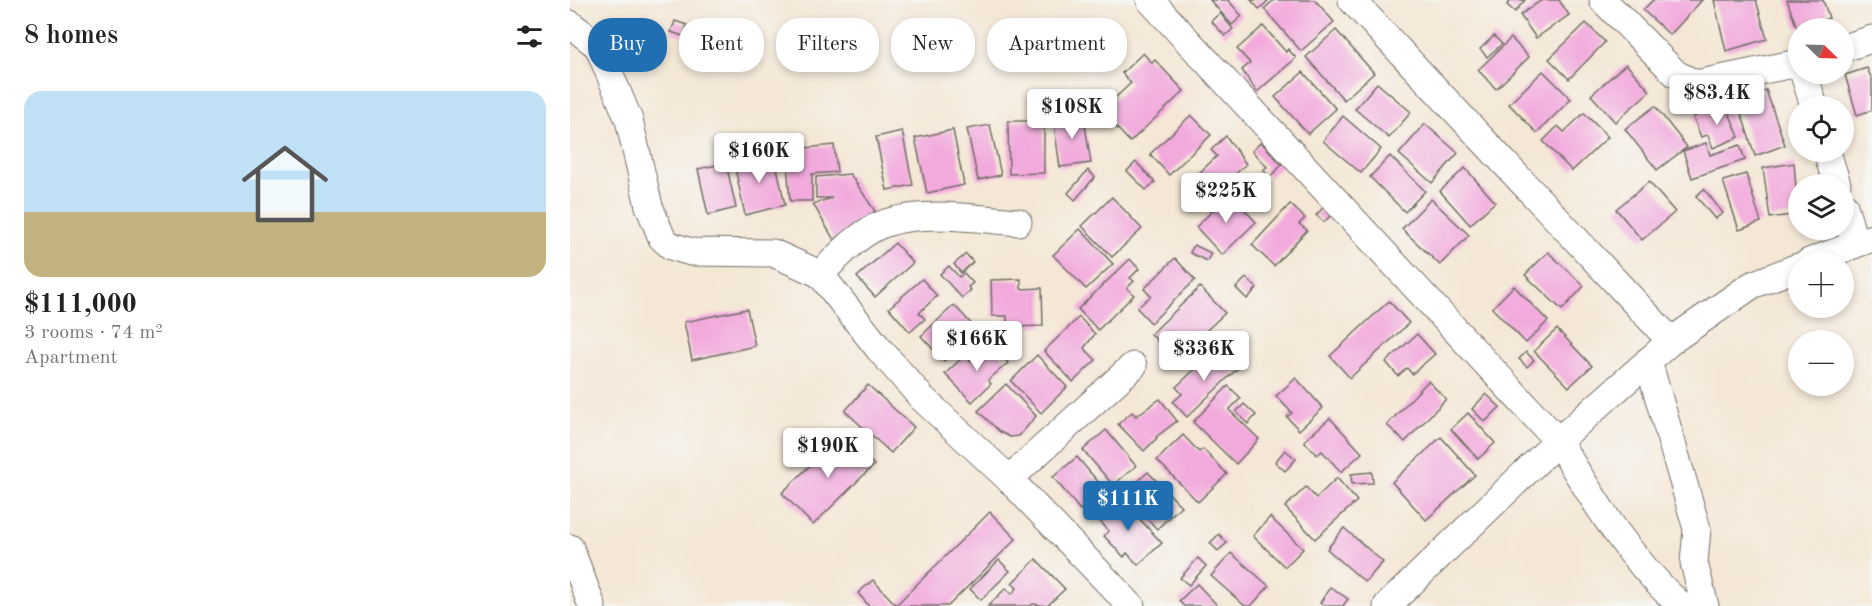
<!DOCTYPE html>
<html lang="en">
<head>
<meta charset="utf-8">
<style>
  :root { --surface:#fff; --page:#f6f6f6; --text:#222; --muted:#767676; --accent:#1f6fb2 }
  body { margin:0; font-family:"Old Standard TT",serif; background:var(--page); color:var(--text); height:100vh; display:flex; flex-direction:column; font-size:22px; white-space:nowrap }
  * { box-sizing:border-box; margin:0 }
  p { font-size:20px; color:var(--muted) }
  .icon { flex:none; width:33px; height:33px; fill:none; stroke:currentColor; stroke-width:2; stroke-linecap:round; stroke-linejoin:round }
  .map { position:relative; flex:1; overflow:hidden }
  .side { display:flex; flex-direction:column; background:var(--surface); width:570px }
  .side>* { flex:none }
  .guide { position:absolute; left:18px; top:18px; width:570px; height:54px; display:flex; gap:12px }
  .needle { width:39px; rotate:113deg }
  .controls { position:absolute; left:1218px; top:18px; display:grid; gap:12px }
  .controls a { display:grid; place-items:center; width:66px; height:66px; border-radius:50%; background:var(--surface); box-shadow:0 3px 9px #0003; font-size:30px }
  .price { position:absolute; translate:-50% -51px; padding:0 14px; border-radius:6px; background:#fff; color:#222; font-size:20px; line-height:39px; filter:drop-shadow(0 2px 3px #0008) }
  .price::after { content:''; position:absolute; left:50%; top:36px; width:18px; height:14px; margin-left:-9px; background:inherit; clip-path:polygon(0 0,100% 0,50% 100%) }
  .price.selected { background:var(--accent); color:#fff }
  ul { padding:0; list-style:none }
  li { display:grid; align-content:center; gap:12px; height:318px; padding:0 24px }
  li span { display:grid; place-items:center; height:186px; border-radius:18px; color:#555 }
  li>.icon { margin-inline-start:auto }
  span .icon { width:108px; height:108px; fill:#fffc; stroke-width:1 }
  li b { font-size:26px }
  h2 { display:flex; justify-content:space-between; align-items:center; height:72px; padding:0 24px; font-size:26px }
  .pill { padding:0 21px; border-radius:24px; background:var(--surface); box-shadow:0 3px 9px #0003; font-size:21px; line-height:54px }
  .pill.selected { background:var(--accent); color:#fff }
  main { display:flex; flex:1; min-height:0 }
  .map>svg:first-child { display:block }
  .building { fill:#f2a9dc }
  .lines { fill:none; stroke-linecap:round; stroke-linejoin:round }
  .minor-casing { stroke:#716d66; stroke-width:29 }
  .minor { stroke:#fff; stroke-width:27 }
</style>
</head>
<body>
<main>
<section class="side">
<h2>8 homes<svg class="icon" aria-label="filters" viewBox="0 0 24 24"><path d="M4 7h16M4 17h16"/><circle cx="9" cy="7" r="2"/><circle cx="15" cy="17" r="2"/></svg></h2>
<ul>
<li><span style="background:linear-gradient(#bfe0f5 65%,#c2b280 0)"><svg class="icon" aria-label="home" viewBox="0 0 24 24"><path d="M3 11l9-7 9 7M6 9v11h12V9"/></svg></span><div><b>$111,000</b><p>3 rooms · 74 m²</p><p>Apartment</p></div></li>
</ul>
</section>
<div class="map">
<svg width="1302" height="606" viewBox="0 0 1302 606">
  <rect width="100%" height="100%" fill="#f6f6f2"/>
  <filter id="ink" filterUnits="userSpaceOnUse"><feTurbulence type="fractalNoise" baseFrequency=".0167" numOctaves="2"/><feDisplacementMap in="SourceGraphic" scale="12" xChannelSelector="R" yChannelSelector="G"/><feConvolveMatrix kernelMatrix="1 2 1 2 8 2 1 2 1" color-interpolation-filters="sRGB"/></filter>
  <filter id="wash" filterUnits="userSpaceOnUse"><feTurbulence type="fractalNoise" baseFrequency=".008" numOctaves="4" result="noise"/><feDisplacementMap in="SourceGraphic" scale="24" xChannelSelector="R" yChannelSelector="G"/><feGaussianBlur stdDeviation="1.35" result="paint"/><feColorMatrix in="noise" values="0 0 0 0 0 0 0 0 0 0 0 0 0 0 0 0 0 1.4 0 .05"/><feComposite in="paint" operator="in"/></filter>
  <g filter="url(#wash)">
    <rect width="100%" height="100%" fill="#f4e7d5"/>
    <g id="blocks">
      <!-- building -->
      <g class="building">
        <polygon points="640,0 658,0 672,16 662,25"/>
        <polygon points="681,0 699,0 689,9"/>
        <polygon points="704,0 745,0 764,22 731,51 694,9"/>
        <polygon points="941,0 955,0 945,12 937,5"/>
        <polygon points="972,0 989,0 999,15 966,38 950,15"/>
        <polygon points="1083,0 1132,0 1100,35 1073,10"/>
        <polygon points="1144,0 1186,0 1197,39 1156,51"/>
        <polygon points="1217,0 1253,0 1259,18 1227,28"/>
        <polygon points="650,13 663,29 655,36 641,21"/>
        <polygon points="105,21 117,25 113,36 101,32"/>
        <polygon points="1016,23 1035,42 999,79 979,59"/>
        <polygon points="693,26 716,52 718,49 726,58 687,92 672,70 680,63 667,49"/>
        <polygon points="766,30 804,73 774,100 736,57"/>
        <polygon points="924,36 932,44 917,57 910,49"/>
        <polygon points="941,38 959,57 926,89 908,70"/>
        <polygon points="573,53 582,63 585,60 614,91 560,142 531,111 561,83 552,73"/>
        <polygon points="1056,64 1080,91 1045,122 1021,95"/>
        <polygon points="1297,68 1302,79 1302,110 1287,115 1275,75"/>
        <polygon points="973,71 1001,99 967,133 939,104"/>
        <polygon points="733,72 766,109 738,134 705,97"/>
        <polygon points="807,83 841,112 819,138 785,109"/>
        <polygon points="1196,90 1215,145 1185,156 1167,100"/>
        <polygon points="1155,103 1169,137 1143,148 1138,135 1131,137 1123,117"/>
        <polygon points="1085,106 1117,147 1087,170 1055,129"/>
        <polygon points="513,113 521,163 490,167 483,118"/>
        <polygon points="1014,113 1038,137 1002,171 973,141 988,126 994,132"/>
        <polygon points="621,115 641,135 599,175 580,154"/>
        <polygon points="773,116 811,149 791,173 753,141"/>
        <polygon points="438,121 474,121 474,173 439,174"/>
        <polygon points="855,124 888,153 862,183 829,154"/>
        <polygon points="420,125 431,175 408,180 397,129"/>
        <polygon points="383,130 394,185 357,193 345,138"/>
        <polygon points="332,131 343,185 317,190 306,137"/>
        <polygon points="656,136 676,164 634,204 624,194 635,183 627,175 647,156 641,150"/>
        <polygon points="691,142 712,165 700,177 693,170 697,167 682,151"/>
        <polygon points="1136,143 1140,155 1170,145 1175,160 1122,178 1113,151"/>
        <polygon points="264,145 267,172 242,174 242,201 220,201 216,150"/>
        <polygon points="204,154 215,205 175,215 164,163"/>
        <polygon points="820,156 855,191 835,212 800,177"/>
        <polygon points="566,162 585,182 576,190 557,171"/>
        <polygon points="156,163 166,208 138,215 128,169"/>
        <polygon points="1224,163 1228,214 1200,218 1193,168"/>
        <polygon points="895,168 925,202 900,225 870,191"/>
        <polygon points="518,170 525,177 505,200 498,193"/>
        <polygon points="280,174 305,211 264,240 243,204 262,198 246,198 246,177"/>
        <polygon points="1176,174 1191,222 1169,230 1153,181"/>
        <polygon points="1079,182 1105,212 1072,240 1046,209"/>
        <polygon points="1134,189 1153,213 1145,219 1126,196"/>
        <polygon points="660,194 686,222 652,255 626,227"/>
        <polygon points="542,197 572,229 542,257 512,226"/>
        <polygon points="861,199 899,235 870,265 832,229"/>
        <polygon points="720,204 735,218 729,224 737,230 704,266 682,245"/>
        <polygon points="754,207 762,214 754,222 746,215"/>
        <polygon points="510,229 543,264 516,289 483,255"/>
        <polygon points="325,243 343,263 305,297 287,277"/>
        <polygon points="624,245 641,253 637,261 620,253"/>
        <polygon points="978,252 1014,286 992,310 955,275"/>
        <polygon points="396,254 403,262 391,273 384,264"/>
        <polygon points="605,258 625,280 581,323 567,308 581,296 574,289"/>
        <polygon points="560,259 569,269 560,278 564,281 557,288 564,295 528,330 508,309"/>
        <polygon points="379,266 389,277 394,273 403,283 398,287 401,290 392,298 370,274"/>
        <polygon points="676,278 687,288 677,299 666,288"/>
        <polygon points="352,279 367,296 349,313 355,319 340,332 319,308"/>
        <polygon points="451,279 451,289 472,288 473,326 437,327 437,316 422,316 421,280"/>
        <polygon points="944,286 978,321 956,343 922,308"/>
        <polygon points="630,287 655,313 605,360 581,334"/>
        <polygon points="819,301 839,323 780,378 760,356"/>
        <polygon points="384,305 407,330 374,361 351,336"/>
        <polygon points="177,309 185,346 122,360 114,322"/>
        <polygon points="509,317 525,334 514,348 526,360 503,382 474,351"/>
        <polygon points="987,329 1022,366 999,387 964,351"/>
        <polygon points="847,334 865,354 842,374 837,368 828,376 816,362"/>
        <polygon points="420,342 438,363 418,380 421,384 402,402 375,374 395,355 400,361"/>
        <polygon points="656,351 670,366 617,417 603,402 612,394 606,387 638,357 644,363"/>
        <polygon points="956,352 964,360 957,367 949,359"/>
        <polygon points="467,355 497,387 471,413 441,381"/>
        <polygon points="726,378 753,408 729,430 717,417 722,413 706,396"/>
        <polygon points="858,381 876,399 835,442 817,425"/>
        <polygon points="436,384 466,416 449,436 440,437 430,432 408,411"/>
        <polygon points="298,385 344,427 321,453 275,411"/>
        <polygon points="658,386 671,398 659,410 689,439 666,464 623,422"/>
        <polygon points="916,394 930,407 915,422 902,409"/>
        <polygon points="590,399 607,421 586,437 587,438 574,451 548,424 562,412 566,416"/>
        <polygon points="674,404 686,415 678,424 666,412"/>
        <polygon points="898,413 925,443 908,459 881,429"/>
        <polygon points="760,418 792,453 771,472 752,451 747,455 734,441"/>
        <polygon points="536,430 566,466 543,485 513,450"/>
        <polygon points="273,433 304,465 243,525 212,493"/>
        <polygon points="613,435 629,452 633,449 657,474 628,502 587,460"/>
        <polygon points="871,437 905,475 856,520 822,482"/>
        <polygon points="715,450 726,459 715,471 705,462"/>
        <polygon points="507,457 535,490 510,510 483,477"/>
        <polygon points="578,472 611,506 587,529 554,494"/>
        <polygon points="802,472 803,483 782,484 781,474"/>
        <polygon points="767,478 787,501 745,539 715,507 736,487 746,498"/>
        <polygon points="548,496 592,543 568,565 557,553 554,557 534,536 539,531 526,517"/>
        <polygon points="420,512 446,539 378,606 299,606 288,593 303,580 326,605"/>
        <polygon points="700,517 733,549 715,567 683,536"/>
        <polygon points="774,528 813,562 795,582 757,549"/>
        <polygon points="649,534 657,543 648,551 640,543"/>
        <polygon points="661,553 699,586 681,606 675,606 641,576"/>
        <polygon points="628,558 636,566 619,585 610,578"/>
        <polygon points="466,559 495,589 477,606 463,604 460,606 418,606 436,588 442,594 447,588 442,583"/>
        <polygon points="429,560 440,571 411,600 400,589"/>
        <polygon points="627,584 648,606 614,606 609,601"/>
        <polygon points="760,587 778,599 773,606 755,606 750,603"/>
      </g>
    </g>
  </g>
  <g filter="url(#ink)">
    <use href="#blocks" fill-opacity="0" stroke="#716d66" stroke-width="1.5"/>
    <g class="lines">
      <defs>
        <g id="minor">
          <path d="M580 0 988 441C1026 504 1057 556 1111 606"/>
          <polyline points="782,0 1101,341"/>
          <polyline points="1033,0 1106,74 1126,84 1228,63"/>
          <polyline points="0,24 28,46 59,120 79,206 92,238 101,246 121,252 203,253 250,274"/>
          <polyline points="1274,48 1302,39"/>
          <polyline points="1234,74 1244,106"/>
          <polyline points="1257,152 1267,184"/>
          <polyline points="1274,206 1285,244"/>
          <polyline points="1239,262 1302,238"/>
          <polyline points="1078,361 1127,529 1124,563 1135,606"/>
          <path d="M439 479 352 398 309 349 250 274C268 257 284 238 306 227 344 208 407 219 448 222"/>
          <polyline points="0,548 22,606"/>
          <polyline points="561,606 439,479 563,366"/>
          <polyline points="817,606 988,441 1101,341 1182,285 1228,267"/>
        </g>
      </defs>
      <!-- minor casing -->
      <use href="#minor" class="minor-casing"/>
      <!-- minor -->
      <use href="#minor" class="minor"/>
    </g>
  </g>
</svg>
<div class="controls">
<a><svg class="needle" viewBox="-14 -14 28 28"><path d="M0-13l5 13h-10z" fill="#e53935"/><path d="M0 13l5-13h-10z" fill="#767676"/></svg></a>
<a><svg class="icon" aria-label="locate" viewBox="0 0 24 24"><circle cx="12" cy="12" r="6"/><path d="M12 2v4M12 18v4M2 12h4M18 12h4"/></svg></a>
<a><svg class="icon" aria-label="layers" viewBox="0 0 24 24"><path d="M12 4l9 5-9 5-9-5zM3 14l9 5 9-5"/></svg></a>
<a>+</a>
<a>−</a>
</div>
<b class="price" style="left:1147px;top:126px">$83.4K</b>
<b class="price" style="left:502px;top:140px">$108K</b>
<b class="price" style="left:189px;top:184px">$160K</b>
<b class="price" style="left:656px;top:224px">$225K</b>
<b class="price" style="left:407px;top:372px">$166K</b>
<b class="price" style="left:634px;top:382px">$336K</b>
<b class="price" style="left:258px;top:479px">$190K</b>
<b class="price selected" style="left:558px;top:532px">$111K</b>
<div class="guide">
<a class="pill selected">Buy</a>
<a class="pill">Rent</a>
<a class="pill">Filters</a>
<a class="pill">New</a>
<a class="pill">Apartment</a>
</div>
</div>
</main>
</body>
</html>
